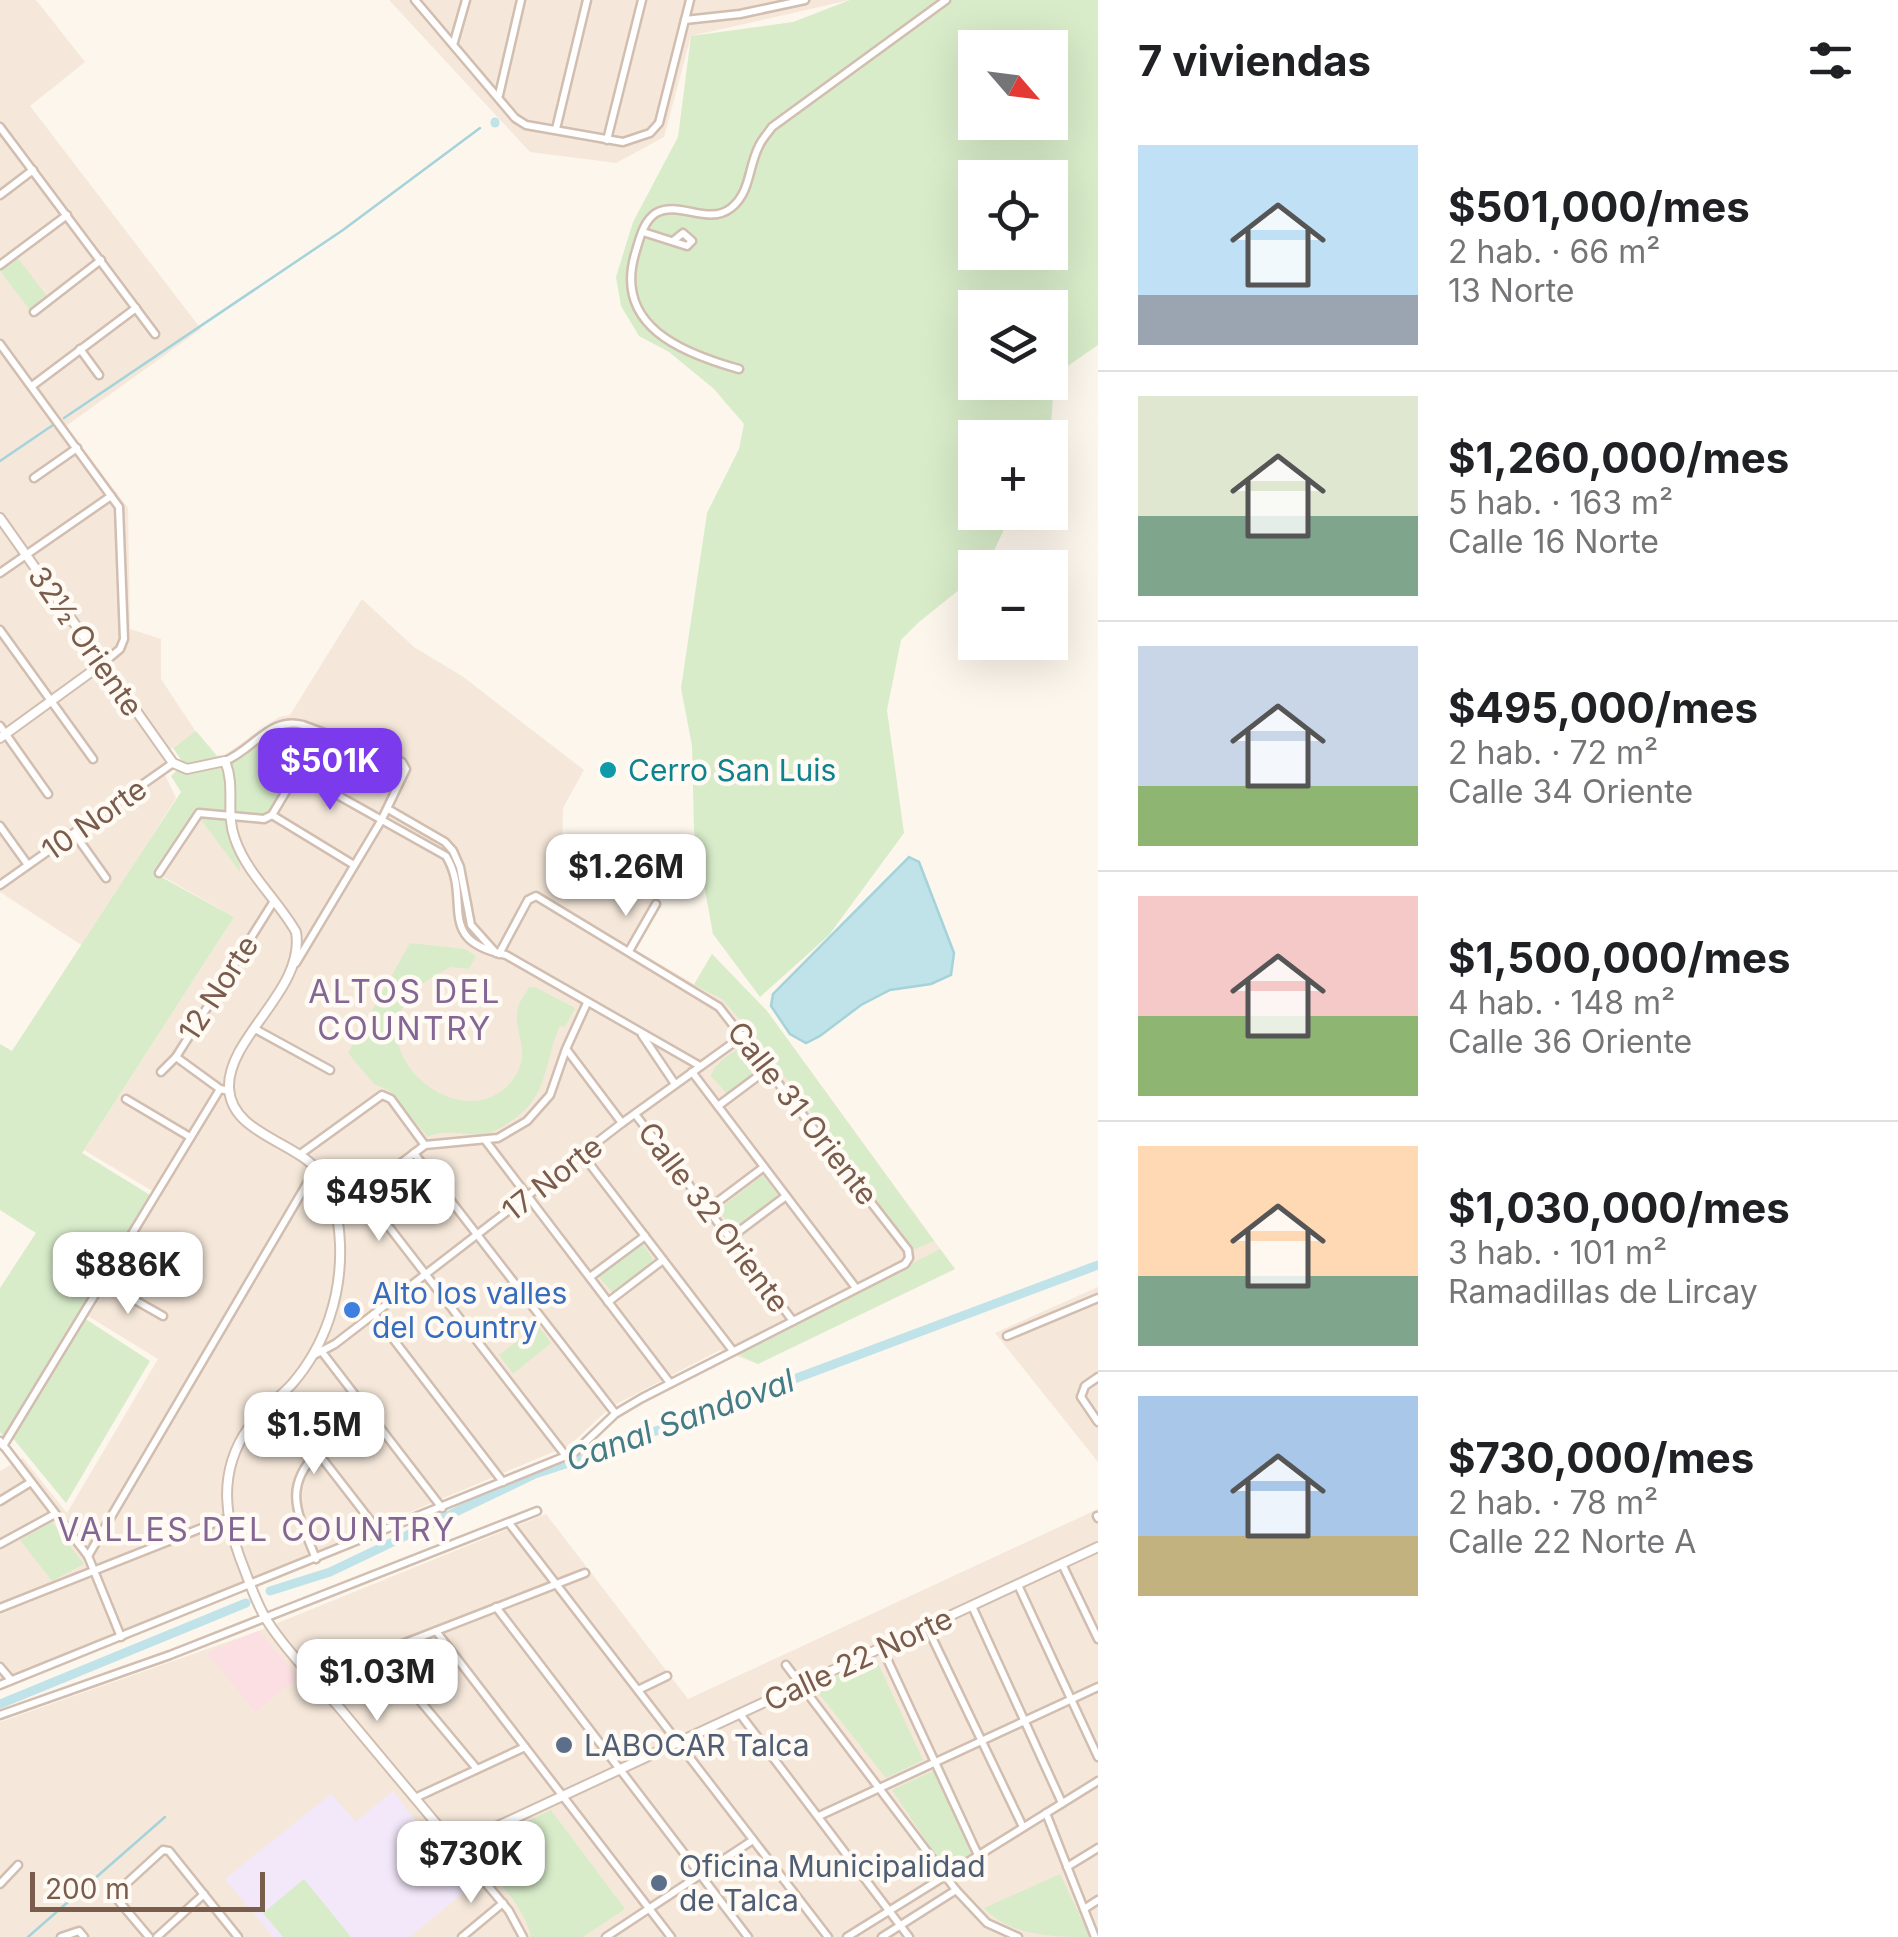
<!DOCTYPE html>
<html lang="es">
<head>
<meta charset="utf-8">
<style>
  :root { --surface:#fff; --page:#f2f2f2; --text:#202124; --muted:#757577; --line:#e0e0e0; --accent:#7c3aed }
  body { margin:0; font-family:Inter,sans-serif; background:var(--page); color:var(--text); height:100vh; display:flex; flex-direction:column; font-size:38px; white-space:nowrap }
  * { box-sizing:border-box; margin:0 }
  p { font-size:32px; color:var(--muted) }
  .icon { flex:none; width:55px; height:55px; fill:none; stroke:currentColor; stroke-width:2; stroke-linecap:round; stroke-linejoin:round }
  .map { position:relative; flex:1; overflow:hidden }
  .details { display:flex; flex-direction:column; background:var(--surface); width:800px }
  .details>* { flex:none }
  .needle { width:65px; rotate:118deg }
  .tools { position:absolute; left:958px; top:30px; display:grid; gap:20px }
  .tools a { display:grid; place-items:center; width:110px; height:110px; border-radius:0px; background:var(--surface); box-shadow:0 10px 40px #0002; font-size:50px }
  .scale { position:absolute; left:30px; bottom:25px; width:235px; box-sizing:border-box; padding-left:10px; border:5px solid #7a5c4d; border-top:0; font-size:28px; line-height:35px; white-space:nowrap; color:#7a5c4d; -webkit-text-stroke:8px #fffaf3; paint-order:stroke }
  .price { position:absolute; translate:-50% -85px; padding:0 22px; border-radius:20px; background:#fff; color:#222; font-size:32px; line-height:65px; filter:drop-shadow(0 2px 5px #0008) }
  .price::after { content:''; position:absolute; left:50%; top:60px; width:30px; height:22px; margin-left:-15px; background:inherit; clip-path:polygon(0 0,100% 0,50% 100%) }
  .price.current { background:var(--accent); color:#fff }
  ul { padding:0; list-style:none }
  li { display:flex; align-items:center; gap:30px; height:250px; padding:0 40px }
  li+li { border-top:2px solid var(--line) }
  li span { display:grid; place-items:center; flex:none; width:280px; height:200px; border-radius:0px; color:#555 }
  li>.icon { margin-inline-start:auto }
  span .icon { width:120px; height:120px; fill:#fffc; stroke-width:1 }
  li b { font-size:42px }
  h2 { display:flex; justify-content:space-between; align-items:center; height:120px; padding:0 40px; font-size:42px }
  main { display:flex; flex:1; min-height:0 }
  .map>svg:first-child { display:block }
  .residential { fill:#f5e8da }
  .education { fill:#f3e8fa }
  .medical { fill:#fbdfe3 }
  .green { fill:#d8ecc9; fill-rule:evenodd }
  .water { fill:#bfe3e8; stroke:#a5d3da; stroke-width:2.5 }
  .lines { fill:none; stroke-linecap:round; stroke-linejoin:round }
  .stream { stroke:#a5d3da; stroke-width:2.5 }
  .canal { stroke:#bfe3e8; stroke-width:9 }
  .minor-casing { stroke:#d1beb0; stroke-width:11 }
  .tertiary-casing { stroke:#d1beb0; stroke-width:12 }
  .minor { stroke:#fff; stroke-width:6 }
  .tertiary { stroke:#fff; stroke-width:8 }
  .culture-dot { fill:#0f9aa8; stroke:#fffaf3; stroke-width:4 }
  .shop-dot { fill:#3f7fe0; stroke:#fffaf3; stroke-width:4 }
  .service-dot { fill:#5c6f8a; stroke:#fffaf3; stroke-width:4 }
  .labels { text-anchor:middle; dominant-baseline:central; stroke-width:9; stroke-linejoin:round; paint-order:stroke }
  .street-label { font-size:30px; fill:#7a5c4d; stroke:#fffaf3 }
  .culture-label { font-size:30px; fill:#0d838f; stroke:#fffaf3; text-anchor:start }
  .shop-label { font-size:30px; fill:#366cbe; stroke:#fffaf3; text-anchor:start }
  .service-label { font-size:30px; fill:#4e5e75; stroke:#fffaf3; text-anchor:start }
  .neighbourhood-label { font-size:32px; letter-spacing:2.5px; fill:#846695; stroke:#fffaf3 }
  .water-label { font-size:32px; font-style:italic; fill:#437c86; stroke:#fffaf3 }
</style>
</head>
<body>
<main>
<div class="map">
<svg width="1098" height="1937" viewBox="0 0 1098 1937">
  <rect width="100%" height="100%" fill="#fdf6ec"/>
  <!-- residential -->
  <g class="residential">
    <polygon points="0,0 36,0 85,62 30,106 201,329 66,426 128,508 130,629 161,639 161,679 196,732 169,750 165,775 176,798 83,946 0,892"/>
    <polygon points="389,0 850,0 691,36 664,137 616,163 530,152"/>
    <polygon points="362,599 414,647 462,676 584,770 563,808 562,861 608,886 629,859 661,906 636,950 694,984 712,954 767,1011 955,1269 758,1364 720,1350 611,1407 570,1445 310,1554 0,1691 0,1471 23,1458 67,1513 158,1359 88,1316 159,1195 84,1150 234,917 155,872 229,752 279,717 290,715"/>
    <polygon points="1098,1287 1098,1462 995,1333"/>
    <polygon points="1098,1509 1098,1937 0,1937 0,1722 258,1631 546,1514 688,1699"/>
  </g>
  <!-- education -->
  <polygon class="education" points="393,1791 468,1889 410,1937 273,1937 225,1879 331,1794 356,1822"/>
  <!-- medical -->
  <polygon class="medical" points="258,1631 299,1677 255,1712 207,1653"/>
  <!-- green -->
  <g class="green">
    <path d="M850 0H1098V345L1062 370 1053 397 1050 439 975 438V512L1012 513 986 567 975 568V577L919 622 901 640 887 710 904 833 829 935 760 997 713 934 694 830 692 746 681 688 707 513 739 449 744 424 714 389 669 352 639 336 621 306 616 277 633 222 678 137 691 36 793 22ZM975 48H1050V122H975ZM975 178H1050V252H975ZM975 308H1050V382H975Z"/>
    <polygon points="17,257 47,296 30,310 0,271"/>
    <polygon points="282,726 296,726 317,734 270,813 263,816 234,812 235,784 229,762 243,757"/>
    <path d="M196 731 217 756 221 755C231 779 224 802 226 827 228 844 241 856 240 872L196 813 154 873 234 917 82 1153 150 1195 4 1438 0 1432V1288L36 1233 0 1210V1044L12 1051 181 792 171 776 184 764 173 748Z"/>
    <path d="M410 943 465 949 476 956 469 969 451 967C323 1025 456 1148 511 1082 535 1052 512 1036 518 1008 519 1002 526 993 529 987L537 988 575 1008 565 1027 560 1026C544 1060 550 1091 517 1117 507 1124 495 1133 482 1134 464 1136 444 1128 428 1137L388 1090 374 1084 348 1053Z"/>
    <polygon points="712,954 767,1011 934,1241 916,1249 911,1247 757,1039 722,999 694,985"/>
    <path d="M749 1046 763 1068 728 1095 711 1076C714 1063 736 1047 749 1046Z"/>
    <polygon points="763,1175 780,1197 735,1232 718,1210"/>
    <polygon points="642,1243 654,1261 613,1293 598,1276"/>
    <polygon points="940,1249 955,1269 758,1364 737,1354"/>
    <polygon points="81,1316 150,1361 66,1503 11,1436"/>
    <polygon points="538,1325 551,1343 513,1374 499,1355"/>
    <polygon points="52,1522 84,1564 52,1581 20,1540"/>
    <polygon points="876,1659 923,1760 886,1778 813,1686"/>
    <polygon points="933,1771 972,1853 945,1869 892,1790"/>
    <path d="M551 1810 625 1909 583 1937H531C523 1902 492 1876 469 1849Z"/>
    <path d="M1060 1874 1090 1937C1054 1937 1009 1936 984 1908Z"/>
    <polygon points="304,1879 351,1937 283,1937 263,1913"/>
  </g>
  <!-- water -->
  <polygon class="water" points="909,857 919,862 954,953 951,975 931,984 890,990 861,1005 820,1036 806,1043 790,1034 771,1006 773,994"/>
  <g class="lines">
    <!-- stream -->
    <g class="stream">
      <polyline points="64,418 343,230 480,128"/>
      <polyline points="0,461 53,425"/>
      <polyline points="28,1937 165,1817"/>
    </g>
    <!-- canal -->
    <g class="canal">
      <polyline points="495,123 495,122"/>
      <polyline points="270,1591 330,1572 535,1474 584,1458 1098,1265"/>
      <polyline points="0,1704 246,1603"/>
    </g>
    <defs>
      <g id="minor">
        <polyline points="415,0 515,118 526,125 623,142 650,133 659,123 690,0"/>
        <polyline points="685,20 740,14 805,0"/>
        <polyline points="454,42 466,0"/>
        <polyline points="499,95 521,0"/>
        <polyline points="0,127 155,334"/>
        <polyline points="556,129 587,0"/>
        <polyline points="607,140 642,0"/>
        <polyline points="0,195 33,170"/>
        <polyline points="643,232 687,246 692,241 683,233 673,241"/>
        <polyline points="0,265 67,215"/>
        <polyline points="34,312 101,260"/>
        <polyline points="0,344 119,507 124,639 120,649 102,664"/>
        <polyline points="80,349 99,375"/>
        <path d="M739 369C682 353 614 326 635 254 639 241 643 221 656 213 679 200 708 226 731 208 751 192 748 167 759 146 762 139 768 133 772 127L946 0"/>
        <polyline points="32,386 136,308"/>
        <polyline points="34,478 77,448"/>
        <polyline points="0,573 111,496"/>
        <polyline points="0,630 93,759"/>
        <polyline points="0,726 48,794"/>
        <path d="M225 761C253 750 270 716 303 725L402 762 406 769 381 821 296 963"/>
        <path d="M298 773 446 856C473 900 433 940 506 955L700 1066"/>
        <polyline points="388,809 445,842 453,851 460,867 471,925 496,953"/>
        <polyline points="272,815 354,865"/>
        <polyline points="0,826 28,865"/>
        <polyline points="74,833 106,878"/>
        <polyline points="159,873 199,813 264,819 272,815 321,732"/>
        <polyline points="0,885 173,763"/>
        <polyline points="629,951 656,904"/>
        <polyline points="255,1029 330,1070"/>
        <polyline points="642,1035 675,1084"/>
        <polyline points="567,1050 622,1123"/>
        <polyline points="176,1057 220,1089 229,1091"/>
        <polyline points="161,1072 176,1057 274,901"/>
        <polyline points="692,1072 856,1288"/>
        <polyline points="126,1099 190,1137"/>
        <polyline points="718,1106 769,1068"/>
        <polyline points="635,1114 793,1321"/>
        <polyline points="485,1140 670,1383"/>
        <polyline points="414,1153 615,1413"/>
        <polyline points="582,1154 733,1351"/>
        <polyline points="299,1155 382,1095 391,1099 424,1144"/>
        <polyline points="362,1192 566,1456"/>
        <polyline points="708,1209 764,1167"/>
        <polyline points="337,1212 425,1145 498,1138 527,1121 550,1095 566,1049 587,1003"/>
        <polyline points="730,1238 786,1196"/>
        <polyline points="590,1277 645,1236"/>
        <polyline points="103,1282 163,1316"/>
        <polyline points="608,1302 663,1260"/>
        <polyline points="374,1314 503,1482"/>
        <polyline points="1007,1336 1098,1298"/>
        <polyline points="322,1352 442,1508"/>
        <polyline points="312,1356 335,1344 622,1123 744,1035"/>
        <polyline points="1098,1377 1085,1386 1081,1397 1098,1422"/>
        <polyline points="277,1400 380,1533"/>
        <polyline points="0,1441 88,1556 121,1637"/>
        <polyline points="3,1446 220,1089"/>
        <polyline points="0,1501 31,1482"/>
        <polyline points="1097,1516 1098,1518"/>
        <polyline points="509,1523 828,1937"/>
        <polyline points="0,1544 55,1514"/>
        <polyline points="88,1556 316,1168"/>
        <path d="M316 1559C300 1517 280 1489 318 1452"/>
        <polyline points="1062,1564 1098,1639"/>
        <polyline points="1018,1585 1098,1757"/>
        <polyline points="972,1606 1062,1803"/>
        <polyline points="496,1607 748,1937"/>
        <polyline points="0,1608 227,1518"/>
        <polyline points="927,1627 1023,1827"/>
        <polyline points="436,1631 671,1937"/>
        <polyline points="882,1648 978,1855"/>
        <polyline points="380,1653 477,1769"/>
        <polyline points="786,1665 956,1890 987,1923 1018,1937"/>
        <polyline points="0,1667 11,1680"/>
        <polyline points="315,1678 585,1573"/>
        <polyline points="0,1685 566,1456 576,1451 615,1414 642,1398 905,1264 909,1258 908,1250 719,1007 536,896 528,900 499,954"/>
        <polyline points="638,1690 667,1676"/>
        <polyline points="740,1714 909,1937"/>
        <polyline points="0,1715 170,1655 537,1511"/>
        <polyline points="415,1798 525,1747"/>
        <polyline points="1046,1813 1095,1937"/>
        <polyline points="819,1816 1098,1687"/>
        <polyline points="455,1846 509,1911 523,1937"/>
        <polyline points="1067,1867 1098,1848"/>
        <polyline points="0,1884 18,1865"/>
        <polyline points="1084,1909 1098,1900"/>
        <polyline points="61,1937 79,1931 84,1937"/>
        <polyline points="149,1937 117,1899 116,1893 163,1850 169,1851 238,1937"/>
        <polyline points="157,1937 204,1894"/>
        <polyline points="462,1937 503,1903"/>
        <polyline points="606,1937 753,1840"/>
        <polyline points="847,1937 1098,1781"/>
        <polyline points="882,1937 956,1890"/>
      </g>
      <g id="tertiary">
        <path d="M0 518 173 763 187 769 225 761C236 787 225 813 235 839 247 874 278 900 296 932 306 989 227 1037 229 1088 231 1134 296 1141 320 1173 335 1193 339 1220 340 1244 342 1295 325 1346 292 1384 278 1399 261 1411 249 1427 216 1473 225 1522 245 1571 251 1587 257 1604 266 1619 288 1654 322 1686 348 1718 384 1761 419 1803 455 1846L1098 1547"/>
        <polyline points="0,738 102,664"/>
      </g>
    </defs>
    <!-- minor casing -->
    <use href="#minor" class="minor-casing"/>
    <!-- tertiary casing -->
    <use href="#tertiary" class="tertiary-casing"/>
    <!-- minor -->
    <use href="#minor" class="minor"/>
    <!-- tertiary -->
    <use href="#tertiary" class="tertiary"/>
  </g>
  <!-- markers -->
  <circle class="culture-dot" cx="608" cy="770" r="10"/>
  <circle class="shop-dot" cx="352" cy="1310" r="10"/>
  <g class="service-dot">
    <circle cx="564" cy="1745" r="10"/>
    <circle cx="659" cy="1883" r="10"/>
  </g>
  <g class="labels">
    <!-- street labels -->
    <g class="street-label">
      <text transform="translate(86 641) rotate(55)">32½ Oriente</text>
      <text transform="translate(94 819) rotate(-35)">10 Norte</text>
      <text transform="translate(218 988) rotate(-57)">12 Norte</text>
      <text transform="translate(803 1113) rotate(52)">Calle 31 Oriente</text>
      <text transform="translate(552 1178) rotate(-38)">17 Norte</text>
      <text transform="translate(714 1217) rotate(53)">Calle 32 Oriente</text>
      <text transform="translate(858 1659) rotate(-25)">Calle 22 Norte</text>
    </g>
    <!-- culture labels -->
    <g class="culture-label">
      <text x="628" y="770">Cerro San Luis</text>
    </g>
    <!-- shop labels -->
    <g class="shop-label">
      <text x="372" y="1293">Alto los valles<tspan x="372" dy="34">del Country</tspan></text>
    </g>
    <!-- service labels -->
    <g class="service-label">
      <text x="584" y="1745">LABOCAR Talca</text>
      <text x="679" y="1866">Oficina Municipalidad<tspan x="679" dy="34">de Talca</tspan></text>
    </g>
    <!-- neighbourhood labels -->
    <g class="neighbourhood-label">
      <text x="405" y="991">ALTOS DEL<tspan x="405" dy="37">COUNTRY</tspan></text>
      <text x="257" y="1529">VALLES DEL COUNTRY</text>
    </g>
    <!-- water labels -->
    <g class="water-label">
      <text transform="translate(680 1420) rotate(-20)">Canal Sandoval</text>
    </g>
  </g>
</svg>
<div class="tools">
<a><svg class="needle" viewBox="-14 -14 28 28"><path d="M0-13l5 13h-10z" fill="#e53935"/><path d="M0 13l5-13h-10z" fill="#757577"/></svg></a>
<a><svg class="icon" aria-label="locate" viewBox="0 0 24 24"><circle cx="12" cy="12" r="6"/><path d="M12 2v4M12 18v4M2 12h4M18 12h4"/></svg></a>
<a><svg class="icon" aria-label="layers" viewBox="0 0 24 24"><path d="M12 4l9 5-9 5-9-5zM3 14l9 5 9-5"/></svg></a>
<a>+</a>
<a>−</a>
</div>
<div class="scale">200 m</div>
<b class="price current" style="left:330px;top:813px">$501K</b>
<b class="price" style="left:626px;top:919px">$1.26M</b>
<b class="price" style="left:379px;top:1244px">$495K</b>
<b class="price" style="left:128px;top:1317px">$886K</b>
<b class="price" style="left:314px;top:1477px">$1.5M</b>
<b class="price" style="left:377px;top:1724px">$1.03M</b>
<b class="price" style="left:471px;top:1906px">$730K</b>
</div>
<section class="details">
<h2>7 viviendas<svg class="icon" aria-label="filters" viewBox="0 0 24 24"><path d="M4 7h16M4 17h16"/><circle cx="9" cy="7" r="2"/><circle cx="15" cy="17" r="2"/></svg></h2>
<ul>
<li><span style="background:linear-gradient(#bfe0f5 75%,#9aa5b1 0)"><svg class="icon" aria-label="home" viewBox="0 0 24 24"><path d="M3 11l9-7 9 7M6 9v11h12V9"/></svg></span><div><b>$501,000/mes</b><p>2 hab. · 66 m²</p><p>13 Norte</p></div></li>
<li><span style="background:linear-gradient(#dfe7d0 60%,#7fa58c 0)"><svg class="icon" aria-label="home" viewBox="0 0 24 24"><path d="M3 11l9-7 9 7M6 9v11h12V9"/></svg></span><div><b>$1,260,000/mes</b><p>5 hab. · 163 m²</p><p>Calle 16 Norte</p></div></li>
<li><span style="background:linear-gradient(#c9d6e8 70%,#8fb573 0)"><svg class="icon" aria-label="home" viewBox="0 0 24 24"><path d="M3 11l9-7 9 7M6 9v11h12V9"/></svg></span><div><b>$495,000/mes</b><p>2 hab. · 72 m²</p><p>Calle 34 Oriente</p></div></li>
<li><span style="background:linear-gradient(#f6c9c9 60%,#8fb573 0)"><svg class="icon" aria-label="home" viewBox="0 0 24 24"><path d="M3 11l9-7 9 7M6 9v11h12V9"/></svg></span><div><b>$1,500,000/mes</b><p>4 hab. · 148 m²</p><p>Calle 36 Oriente</p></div></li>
<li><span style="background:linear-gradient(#ffd9b3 65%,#7fa58c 0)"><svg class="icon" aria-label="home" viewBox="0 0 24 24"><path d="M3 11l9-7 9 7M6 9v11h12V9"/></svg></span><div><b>$1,030,000/mes</b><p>3 hab. · 101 m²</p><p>Ramadillas de Lircay</p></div></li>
<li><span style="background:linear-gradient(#a9c7e8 70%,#c2b280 0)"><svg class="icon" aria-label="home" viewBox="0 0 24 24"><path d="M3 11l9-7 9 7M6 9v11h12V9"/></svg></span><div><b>$730,000/mes</b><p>2 hab. · 78 m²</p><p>Calle 22 Norte A</p></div></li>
</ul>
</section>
</main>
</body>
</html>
